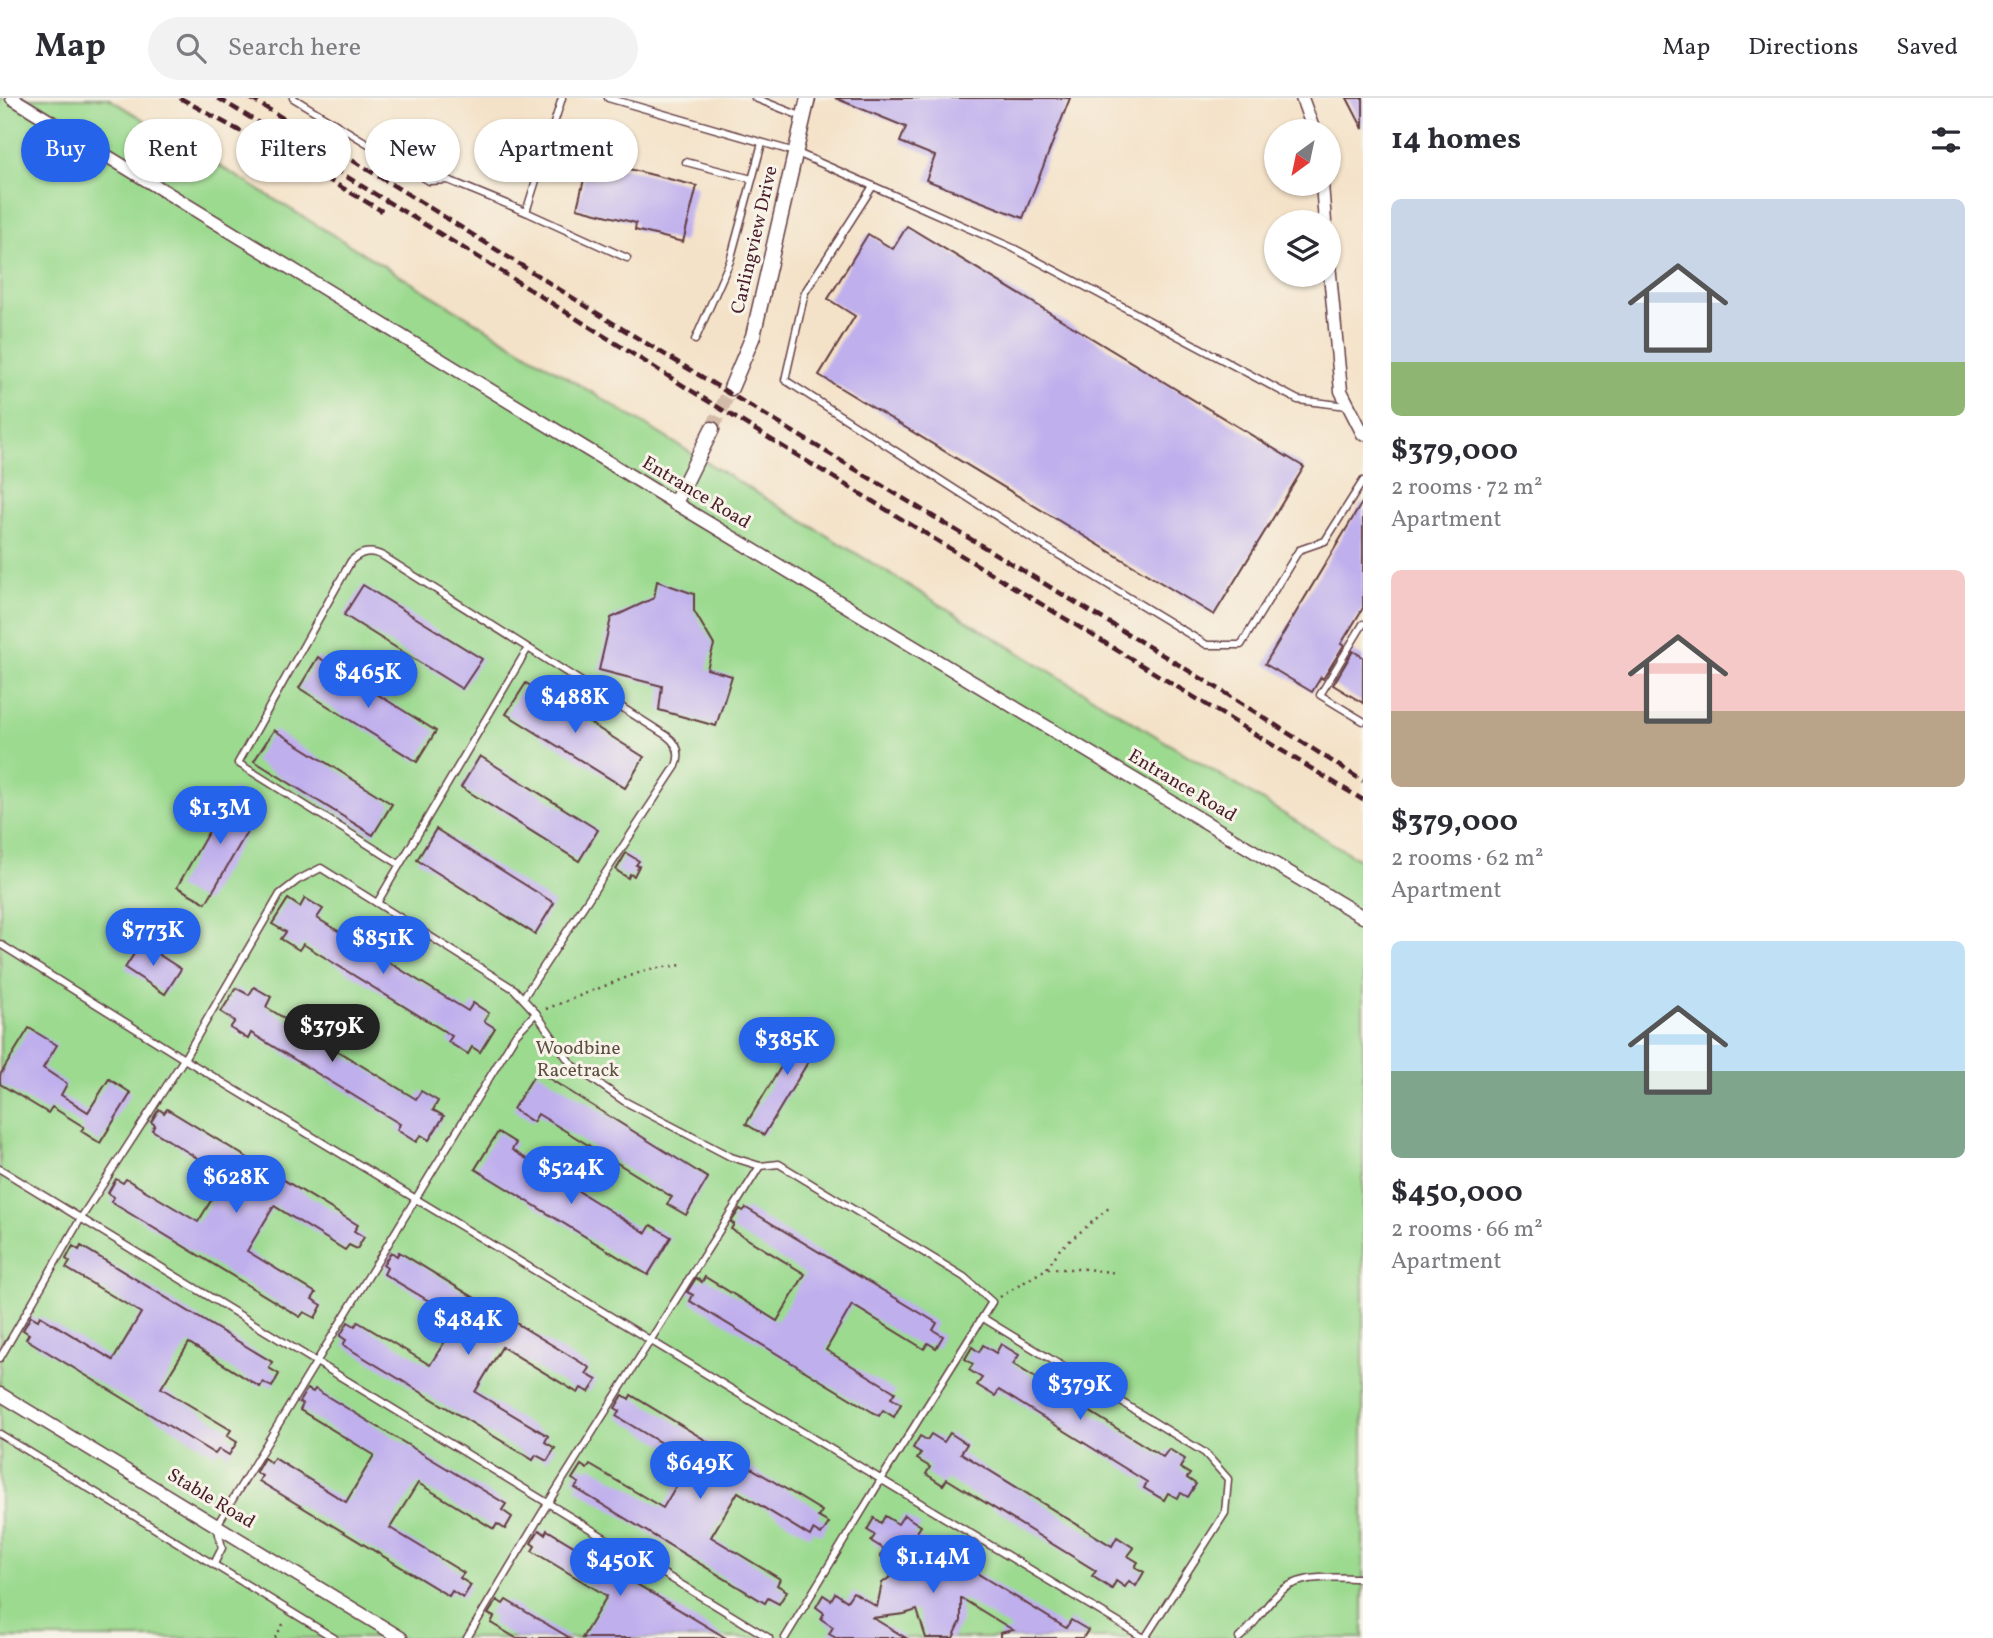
<!DOCTYPE html>
<html lang="en">
<head>
<meta charset="utf-8">
<style>
  :root { --surface:#fff; --page:#f2f2f3; --text:#2b2b33; --muted:#7c7c81; --line:#e1e1e2; --accent:#2563eb }
  body { margin:0; font-family:Vollkorn,serif; background:var(--page); color:var(--text); height:100vh; display:flex; flex-direction:column; font-size:26px; white-space:nowrap }
  * { box-sizing:border-box; margin:0 }
  p { font-size:23px; color:var(--muted) }
  .icon { flex:none; width:38px; height:38px; fill:none; stroke:currentColor; stroke-width:2; stroke-linecap:round; stroke-linejoin:round }
  .map { position:relative; flex:1; overflow:hidden }
  .sheet { display:flex; flex-direction:column; background:var(--surface); width:630px }
  .sheet>* { flex:none }
  .hud { position:absolute; left:21px; top:21px; width:665px; height:63px; display:flex; gap:14px }
  .needle { width:46px; rotate:213deg }
  .tools { position:absolute; left:1264px; top:21px; display:grid; gap:14px }
  .tools a { display:grid; place-items:center; width:77px; height:77px; border-radius:50%; background:var(--surface); box-shadow:0 2px 5px #0004; font-size:35px }
  .price { position:absolute; translate:-50% -60px; padding:0 16px; border-radius:24px; background:var(--accent); color:#fff; font-size:23px; line-height:46px; filter:drop-shadow(0 2px 4px #0008) }
  .price::after { content:''; position:absolute; left:50%; top:42px; width:21px; height:16px; margin-left:-10px; background:inherit; clip-path:polygon(0 0,100% 0,50% 100%) }
  .price.current { background:#222; color:#fff }
  ul { padding:0; list-style:none }
  li { display:grid; align-content:center; gap:14px; height:371px; padding:0 28px }
  li span { display:grid; place-items:center; height:217px; border-radius:10px; color:#555 }
  li>.icon { margin-inline-start:auto }
  span .icon { width:126px; height:126px; fill:#fffc; stroke-width:1 }
  li b { font-size:30px }
  h2 { display:flex; justify-content:space-between; align-items:center; height:84px; padding:0 28px; font-size:30px }
  .tag { padding:0 24px; border-radius:32px; background:var(--surface); box-shadow:0 2px 5px #0004; font-size:24px; line-height:63px }
  .tag.current { background:var(--accent); color:#fff }
  header { display:flex; align-items:center; gap:42px; box-sizing:border-box; height:98px; padding:0 35px; background:var(--surface); border-bottom:2px solid var(--line) }
  header strong { font-size:33px }
  nav { display:flex; gap:38px; margin-inline-start:auto; font-size:24px }
  .search { width:490px; height:63px; background:var(--page); display:flex; align-items:center; gap:18px; box-sizing:border-box; padding:0 24px; border-radius:38px; color:var(--muted); font-size:26px }
  main { display:flex; flex:1; min-height:0 }
  .map>svg:first-child { display:block }
  .green { fill:#9bda8f; stroke:#727c5d; stroke-width:2 }
  .building { fill:#bfafed }
  .lines { fill:none; stroke-linecap:round; stroke-linejoin:round }
  .tertiary-tunnel { stroke:#d2bba9; stroke-width:14; stroke-dasharray:14 7; stroke-linecap:butt }
  .service-casing { stroke:#643c43; stroke-width:9 }
  .minor-casing { stroke:#643c43; stroke-width:15 }
  .tertiary-casing { stroke:#643c43; stroke-width:17 }
  .path { stroke:#643c43; stroke-width:2.5; stroke-dasharray:2 5; stroke-linecap:butt }
  .service { stroke:#fff; stroke-width:6 }
  .minor { stroke:#fff; stroke-width:12 }
  .tertiary { stroke:#fff; stroke-width:14 }
  .rail { stroke:#4a1f2b; stroke-width:4.5; stroke-dasharray:10 5; stroke-linecap:butt }
  .labels { text-anchor:middle; dominant-baseline:central; stroke-width:6; stroke-linejoin:round; paint-order:stroke }
  .street-label { font-size:19px; fill:#4a1f2b; stroke:#f7f3e8 }
  .park-label { font-size:19px; fill:#5e4e44; stroke:#f7f3e8 }
</style>
</head>
<body>
<header>
<strong>Map</strong>
<div class="search"><svg class="icon" aria-label="search" viewBox="0 0 24 24"><circle cx="10" cy="10" r="6"/><path d="M15 15l6 6"/></svg>Search here</div>
<nav><a>Map</a><a>Directions</a><a>Saved</a></nav>
</header>
<main>
<div class="map">
<svg width="1363" height="1540" viewBox="0 0 1363 1540">
  <rect width="100%" height="100%" fill="#f7f3e8"/>
  <filter id="ink" filterUnits="userSpaceOnUse"><feTurbulence type="fractalNoise" baseFrequency=".0143" numOctaves="2"/><feDisplacementMap in="SourceGraphic" scale="14" xChannelSelector="R" yChannelSelector="G"/><feConvolveMatrix kernelMatrix="1 2 1 2 8 2 1 2 1" color-interpolation-filters="sRGB"/></filter>
  <filter id="wash" filterUnits="userSpaceOnUse"><feTurbulence type="fractalNoise" baseFrequency=".00686" numOctaves="4" result="noise"/><feDisplacementMap in="SourceGraphic" scale="28" xChannelSelector="R" yChannelSelector="G"/><feGaussianBlur stdDeviation="1.57" result="paint"/><feColorMatrix in="noise" values="0 0 0 0 0 0 0 0 0 0 0 0 0 0 0 0 0 1.4 0 .05"/><feComposite in="paint" operator="in"/></filter>
  <g filter="url(#wash)">
    <rect width="100%" height="100%" fill="#f4e2c8"/>
    <!-- green -->
    <polygon class="green" points="0,0 108,0 1363,764 1363,1540 0,1540"/>
    <g id="blocks">
      <!-- building -->
      <g class="building">
        <polygon points="835,0 1070,0 1023,120 926,82 935,58 900,44 906,29"/>
        <polygon points="1347,0 1363,0 1363,31"/>
        <polygon points="589,61 697,88 683,144 635,132 636,125 577,110"/>
        <polygon points="907,128 1304,369 1214,517 819,277 855,218 828,201 868,136 893,151"/>
        <polygon points="1363,403 1363,510 1341,546 1344,547 1323,581 1321,579 1312,594 1265,566"/>
        <polygon points="657,483 694,496 694,513 714,547 707,571 732,578 716,628 659,612 662,588 599,572 611,520 654,500"/>
        <polygon points="363,487 482,561 462,591 344,517"/>
        <polygon points="1353,553 1363,559 1363,605 1333,587"/>
        <polygon points="318,559 436,633 417,664 299,590"/>
        <polygon points="526,585 644,659 625,690 506,616"/>
        <polygon points="274,632 392,706 373,737 254,663"/>
        <polygon points="480,658 598,732 579,763 461,689"/>
        <polygon points="233,691 262,708 206,805 177,789"/>
        <polygon points="436,731 554,805 535,836 417,762"/>
        <polygon points="626,755 639,763 636,767 639,768 634,778 630,776 628,780 616,772"/>
        <polygon points="305,800 323,811 317,820 468,913 473,905 489,915 484,923 495,930 480,954 472,949 468,956 448,944 452,938 303,846 299,852 281,841 286,834 272,826 288,801 300,809"/>
        <polygon points="141,845 181,871 165,896 125,870"/>
        <polygon points="254,889 271,899 266,909 416,1001 421,993 438,1003 433,1012 444,1018 429,1042 421,1037 416,1044 397,1032 400,1026 251,935 248,941 230,930 235,923 221,914 236,890 249,897"/>
        <polygon points="811,920 828,931 764,1037 746,1026"/>
        <polygon points="29,930 57,947 43,970 67,986 61,997 88,1014 109,981 131,995 100,1045 81,1033 84,1029 52,1009 48,1015 0,986 0,977"/>
        <polygon points="537,973 708,1080 686,1117 667,1106 672,1099 538,1016 533,1024 513,1011"/>
        <polygon points="159,1011 164,1015 167,1011 358,1127 354,1133 364,1139 357,1151 349,1147 345,1152 274,1108 247,1153 316,1195 312,1201 322,1207 315,1220 304,1214 300,1219 111,1104 114,1099 108,1095 116,1081 123,1085 126,1081 198,1124 226,1078 152,1032 155,1027 151,1024"/>
        <polygon points="498,1034 516,1045 512,1052 646,1135 651,1127 671,1139 648,1177 475,1071"/>
        <polygon points="746,1110 937,1225 933,1232 943,1238 936,1250 928,1245 924,1251 852,1207 826,1252 895,1294 891,1300 901,1306 894,1319 883,1312 879,1318 690,1203 693,1197 687,1194 696,1180 702,1184 705,1179 777,1223 805,1176 731,1131 734,1126 731,1124 740,1111 743,1113"/>
        <polygon points="73,1148 79,1152 81,1148 272,1264 269,1270 279,1276 272,1289 263,1284 260,1289 189,1245 161,1290 231,1332 227,1338 237,1344 229,1357 219,1351 215,1356 26,1241 29,1236 23,1232 31,1218 38,1222 40,1218 113,1262 141,1215 66,1170 70,1164 66,1161"/>
        <polygon points="391,1154 397,1158 399,1154 590,1270 586,1276 597,1282 589,1294 581,1290 578,1295 502,1249 475,1294 548,1338 545,1344 555,1350 547,1363 536,1357 533,1362 343,1247 346,1242 340,1238 348,1224 355,1228 358,1224 430,1267 459,1221 384,1176 387,1170 383,1167"/>
        <polygon points="1001,1246 1019,1257 1013,1266 1163,1359 1169,1351 1185,1361 1180,1370 1190,1376 1187,1380 1196,1386 1188,1399 1181,1395 1177,1400 1168,1395 1164,1402 1144,1390 1147,1384 999,1292 995,1298 977,1287 982,1280 969,1272 973,1266 965,1261 972,1249 979,1254 983,1247 996,1255"/>
        <polygon points="307,1291 313,1294 315,1291 506,1406 502,1412 512,1419 505,1431 497,1426 494,1431 418,1385 390,1430 464,1475 460,1480 471,1487 463,1500 452,1493 449,1498 259,1383 262,1378 256,1374 264,1360 271,1365 274,1360 346,1404 374,1357 300,1312 303,1306 299,1304"/>
        <polygon points="623,1297 629,1301 631,1297 822,1413 818,1419 829,1425 821,1437 813,1432 810,1438 738,1394 711,1439 780,1481 777,1487 787,1493 779,1506 768,1500 765,1505 575,1390 579,1385 572,1381 581,1367 587,1371 590,1367 663,1410 691,1363 616,1318 620,1313 615,1310"/>
        <polygon points="950,1335 967,1346 961,1355 1112,1448 1117,1439 1134,1450 1128,1458 1138,1464 1135,1469 1144,1474 1136,1488 1129,1483 1125,1489 1116,1483 1112,1491 1092,1478 1096,1473 947,1381 943,1387 926,1376 930,1369 917,1361 921,1355 913,1350 920,1338 927,1342 931,1336 944,1344"/>
        <polygon points="904,1417 921,1428 915,1437 1066,1530 1071,1522 1088,1532 1083,1540 1000,1540 1000,1535 1013,1532 961,1500 961,1523 953,1540 926,1540 917,1512 904,1516 873,1520 906,1540 836,1540 829,1536 833,1529 821,1521 824,1515 816,1509 823,1497 831,1502 835,1495 847,1503 853,1494 877,1509 882,1485 901,1471 880,1458 884,1451 871,1443 875,1437 867,1432 874,1420 881,1425 885,1418 898,1426"/>
        <polygon points="539,1432 545,1436 547,1432 726,1540 582,1540 607,1498 532,1453 535,1448 531,1445"/>
        <polygon points="497,1502 503,1506 506,1502 570,1540 516,1540 491,1525 494,1519 488,1516"/>
      </g>
    </g>
  </g>
  <g filter="url(#ink)">
    <use href="#blocks" fill-opacity="0" stroke="#643c43" stroke-width="2"/>
    <g class="lines">
      <!-- tertiary-tunnel -->
      <polyline class="tertiary-tunnel" points="712,331 731,290"/>
      <defs>
        <g id="service">
          <polyline points="293,0 429,83 448,82 526,114"/>
          <polyline points="562,0 526,114 627,160"/>
          <polyline points="608,0 795,54 873,88 1013,150 1298,302 1347,308"/>
          <polyline points="755,0 803,19"/>
          <polyline points="686,64 752,81"/>
          <polyline points="873,88 805,194 785,282 1026,437 1207,547 1241,547 1299,452 1325,443 1363,383"/>
          <polyline points="695,242 730,163 762,45"/>
          <polyline points="1363,526 1320,597 1363,623"/>
          <path d="M399 766 238 665 351 463C361 453 371 452 383 458L667 638C678 646 681 656 676 668L523 900"/>
          <polyline points="377,805 528,550"/>
          <polyline points="0,846 184,961 1144,1540"/>
          <polyline points="0,1071 769,1540"/>
          <polyline points="983,1220 1205,1355 1228,1381 1225,1415 1145,1540"/>
          <polyline points="0,1260 81,1120 184,961 280,796 298,782 321,770 514,891 536,915 571,966 624,1003 731,1059 760,1068 779,1066 964,1179 992,1204 882,1380 785,1540"/>
          <polyline points="0,1336 334,1540"/>
          <polyline points="214,1466 222,1450 217,1427 516,936 536,915"/>
          <polyline points="467,1540 548,1405 760,1068"/>
          <path d="M1239 1540C1255 1527 1261 1513 1275 1499 1297 1474 1333 1480 1363 1480"/>
        </g>
        <g id="minor">
          <polyline points="12,0 675,405 1363,819"/>
          <polyline points="1302,0 1314,33"/>
          <polyline points="1322,86 1325,124"/>
          <polyline points="1328,155 1341,293 1363,336"/>
          <polyline points="0,1296 401,1540"/>
        </g>
        <g id="tertiary">
          <polyline points="731,290 753,238 808,0"/>
          <polyline points="675,405 712,331"/>
        </g>
      </defs>
      <!-- service casing -->
      <use href="#service" class="service-casing"/>
      <!-- minor casing -->
      <use href="#minor" class="minor-casing"/>
      <!-- tertiary casing -->
      <use href="#tertiary" class="tertiary-casing"/>
      <!-- path -->
      <g class="path">
        <polyline points="546,911 648,871 682,867"/>
        <polyline points="1047,1170 1060,1151 1110,1109"/>
        <polyline points="1000,1199 1046,1171 1086,1171 1118,1175"/>
        <polyline points="275,1540 285,1523"/>
      </g>
      <!-- service -->
      <use href="#service" class="service"/>
      <!-- minor -->
      <use href="#minor" class="minor"/>
      <!-- tertiary -->
      <use href="#tertiary" class="tertiary"/>
      <!-- rail -->
      <g class="rail">
        <polyline points="180,0 329,82 382,113"/>
        <polyline points="218,0 478,159 703,300 1363,702"/>
        <polyline points="250,0 424,106 616,227 1219,591 1363,683"/>
      </g>
    </g>
  </g>
  <g class="labels">
    <!-- street labels -->
    <g class="street-label">
      <text transform="translate(755 142) rotate(-77)">Carlingview Drive</text>
      <text transform="translate(696 395) rotate(31)">Entrance Road</text>
      <text transform="translate(1182 688) rotate(31)">Entrance Road</text>
      <text transform="translate(211 1401) rotate(31)">Stable Road</text>
    </g>
    <!-- park labels -->
    <g class="park-label">
      <text x="578" y="951">Woodbine<tspan x="578" dy="22">Racetrack</tspan></text>
    </g>
  </g>
</svg>
<div class="tools">
<a><svg class="needle" viewBox="-14 -14 28 28"><path d="M0-13l5 13h-10z" fill="#e53935"/><path d="M0 13l5-13h-10z" fill="#7c7c81"/></svg></a>
<a><svg class="icon" aria-label="layers" viewBox="0 0 24 24"><path d="M12 4l9 5-9 5-9-5zM3 14l9 5 9-5"/></svg></a>
</div>
<b class="price" style="left:368px;top:612px">$465K</b>
<b class="price" style="left:575px;top:637px">$488K</b>
<b class="price" style="left:220px;top:748px">$1.3M</b>
<b class="price" style="left:153px;top:870px">$773K</b>
<b class="price" style="left:383px;top:878px">$851K</b>
<b class="price current" style="left:332px;top:966px">$379K</b>
<b class="price" style="left:787px;top:979px">$385K</b>
<b class="price" style="left:571px;top:1108px">$524K</b>
<b class="price" style="left:236px;top:1117px">$628K</b>
<b class="price" style="left:468px;top:1259px">$484K</b>
<b class="price" style="left:1080px;top:1324px">$379K</b>
<b class="price" style="left:700px;top:1403px">$649K</b>
<b class="price" style="left:933px;top:1497px">$1.14M</b>
<b class="price" style="left:620px;top:1500px">$450K</b>
<div class="hud">
<a class="tag current">Buy</a>
<a class="tag">Rent</a>
<a class="tag">Filters</a>
<a class="tag">New</a>
<a class="tag">Apartment</a>
</div>
</div>
<section class="sheet">
<h2>14 homes<svg class="icon" aria-label="filters" viewBox="0 0 24 24"><path d="M4 7h16M4 17h16"/><circle cx="9" cy="7" r="2"/><circle cx="15" cy="17" r="2"/></svg></h2>
<ul>
<li><span style="background:linear-gradient(#c9d6e8 75%,#8fb573 0)"><svg class="icon" aria-label="home" viewBox="0 0 24 24"><path d="M3 11l9-7 9 7M6 9v11h12V9"/></svg></span><div><b>$379,000</b><p>2 rooms · 72 m²</p><p>Apartment</p></div></li>
<li><span style="background:linear-gradient(#f6c9c9 65%,#b9a48a 0)"><svg class="icon" aria-label="home" viewBox="0 0 24 24"><path d="M3 11l9-7 9 7M6 9v11h12V9"/></svg></span><div><b>$379,000</b><p>2 rooms · 62 m²</p><p>Apartment</p></div></li>
<li><span style="background:linear-gradient(#bfe0f5 60%,#7fa58c 0)"><svg class="icon" aria-label="home" viewBox="0 0 24 24"><path d="M3 11l9-7 9 7M6 9v11h12V9"/></svg></span><div><b>$450,000</b><p>2 rooms · 66 m²</p><p>Apartment</p></div></li>
</ul>
</section>
</main>
</body>
</html>
